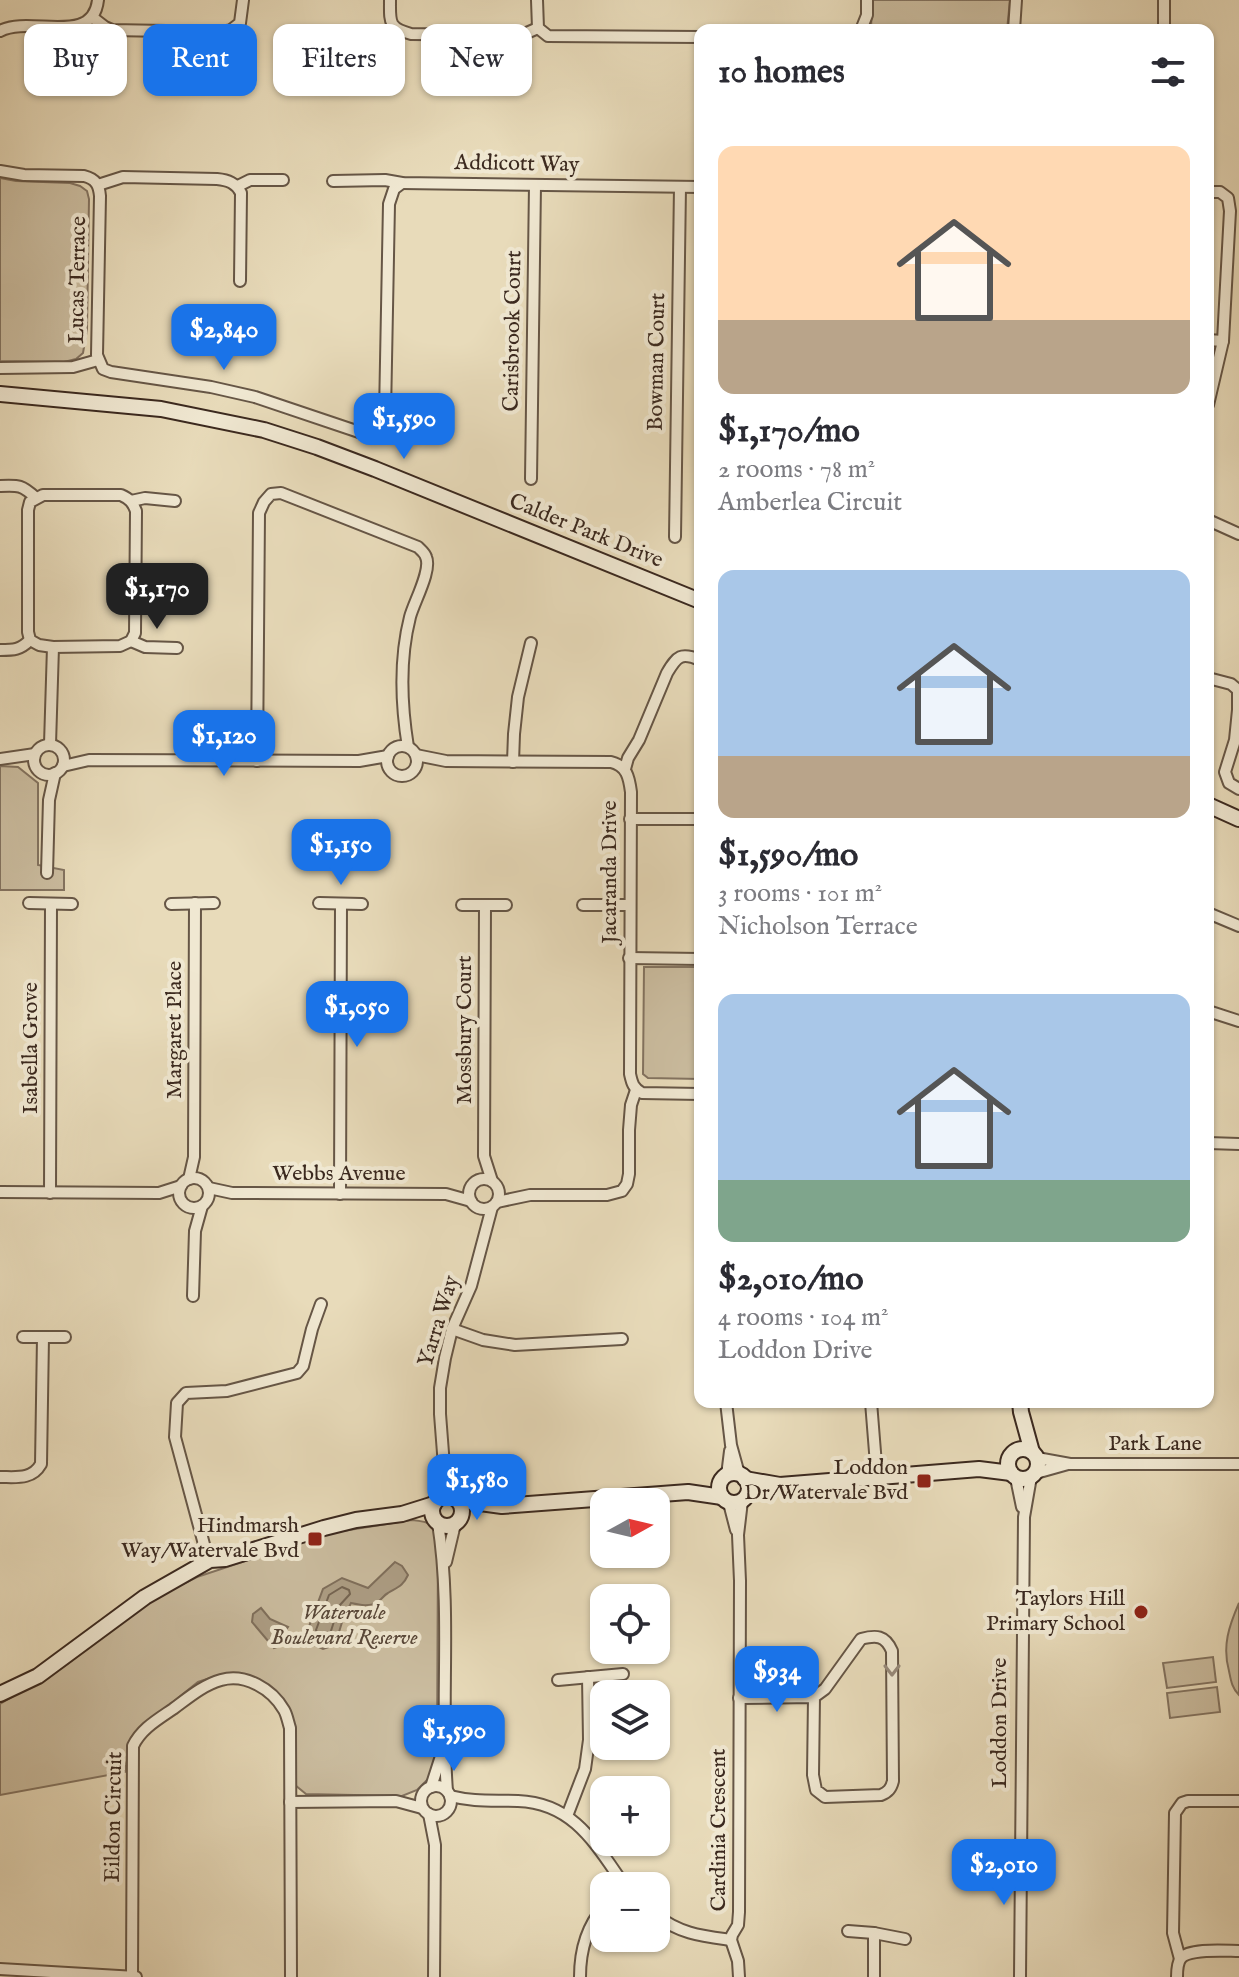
<!DOCTYPE html>
<html lang="en">
<head>
<meta charset="utf-8">
<style>
  :root { --surface:#fff; --page:#f2f2f3; --text:#2b2b33; --muted:#7c7c81; --accent:#1a73e8 }
  body { margin:0; font-family:"IM FELL English",serif; background:var(--page); color:var(--text); height:100vh; display:flex; flex-direction:column; font-size:30px; white-space:nowrap }
  * { box-sizing:border-box; margin:0 }
  p { font-size:26px; color:var(--muted) }
  .icon { flex:none; width:44px; height:44px; fill:none; stroke:currentColor; stroke-width:2; stroke-linecap:round; stroke-linejoin:round }
  .map { position:relative; flex:1; overflow:hidden }
  .sheet { position:absolute; left:694px; top:24px; width:520px; height:1384px; display:flex; flex-direction:column; background:var(--surface); border-radius:16px; box-shadow:0 2px 6px #0004 }
  .sheet>* { flex:none }
  .banner { position:absolute; left:24px; top:24px; width:550px; height:72px; display:flex; gap:16px }
  .needle { width:52px; rotate:82deg }
  .tools { position:absolute; left:590px; top:1488px; display:grid; gap:16px }
  .tools a { display:grid; place-items:center; width:80px; height:80px; border-radius:16px; background:var(--surface); box-shadow:0 2px 6px #0004; font-size:40px }
  .price { position:absolute; translate:-50% -68px; padding:0 18px; border-radius:16px; background:var(--accent); color:#fff; font-size:26px; line-height:52px; filter:drop-shadow(0 2px 4px #0008) }
  .price::after { content:''; position:absolute; left:50%; top:48px; width:24px; height:18px; margin-left:-12px; background:inherit; clip-path:polygon(0 0,100% 0,50% 100%) }
  .price.on { background:#222; color:#fff }
  ul { padding:0; list-style:none }
  li { display:grid; align-content:center; gap:16px; height:424px; padding:0 24px }
  li span { display:grid; place-items:center; height:248px; border-radius:16px; color:#555 }
  li>.icon { margin-inline-start:auto }
  span .icon { width:144px; height:144px; fill:#fffc; stroke-width:1 }
  li b { font-size:34px }
  h2 { display:flex; justify-content:space-between; align-items:center; height:96px; padding:0 24px; font-size:34px }
  .chip { padding:0 28px; border-radius:16px; background:var(--surface); box-shadow:0 2px 6px #0004; font-size:28px; line-height:72px }
  .chip.on { background:var(--accent); color:#fff }
  .map>svg:first-child { display:block }
  .green { fill:#cbbda0; stroke:#837360; stroke-width:2 }
  .water { fill:#ad9e85; stroke:#7f6f5c; stroke-width:2 }
  .lines { fill:none; stroke-linecap:round; stroke-linejoin:round }
  .shore { stroke:#746452; stroke-width:2 }
  .street-casing { stroke:#665646; stroke-width:14 }
  .secondary-casing { stroke:#3b291f; stroke-width:18 }
  .street { stroke:#f0e8d2; stroke-width:10 }
  .secondary { stroke:#f0e8d2; stroke-width:14 }
  .oneway { stroke:#968878 }
  .poi-dot { fill:#8f2418; stroke:#f0e8d2; stroke-width:3 }
  .labels { text-anchor:middle; dominant-baseline:central; stroke-width:8; stroke-linejoin:round; paint-order:stroke }
  .street-label { font-size:22px; fill:#3b291f; stroke:#f0e8d2 }
  .poi-label { font-size:22px; fill:#3b291f; stroke:#f0e8d2; text-anchor:end }
  .park-label { font-size:22px; font-style:italic; fill:#584739; stroke:#f0e8d2 }
</style>
</head>
<body>
<div class="map">
<svg width="1239" height="1977" viewBox="0 0 1239 1977">
  <rect width="100%" height="100%" fill="#e8dbba"/>
  <filter id="stains"><feTurbulence type="fractalNoise" baseFrequency=".0025" numOctaves="4"/><feColorMatrix values="0 0 0 0 .2 0 0 0 0 .09 0 0 0 0 .02 0 0 0 .5 -.17"/></filter>
  <radialGradient id="worn" r=".72"><stop offset=".6" stop-color="#630" stop-opacity="0"/><stop offset="1" stop-color="#630" stop-opacity=".3"/></radialGradient>
  <!-- green -->
  <g class="green">
    <polygon points="872,0 1010,0 1007,30 871,30"/>
    <polygon points="0,178 16,181 70,183 80,186 87,191 89,199 87,330 83,353 76,359 64,362 0,361"/>
    <polygon points="0,766 18,767 38,783 38,865 64,870 64,890 0,890"/>
    <polygon points="644,967 700,967 700,1079 648,1078 643,1074"/>
    <path d="M412 1520C432 1522 433 1523 438 1542L437 1756 430 1777 417 1790 402 1796 306 1794 295 1785 287 1707 275 1690 256 1678 233 1674 219 1675 198 1682 137 1731 130 1740 125 1772 0 1795V1704L66 1665 149 1601 197 1577 330 1533Z"/>
    <path d="M1239 1603V1695C1232 1688 1231 1681 1229 1671 1222 1646 1229 1626 1239 1603Z"/>
    <polygon points="1213,1657 1216,1682 1167,1688 1163,1663"/>
    <polygon points="1217,1687 1220,1712 1170,1718 1167,1693"/>
  </g>
  <!-- water -->
  <g class="water">
    <path d="M395 1562 402 1566 408 1575C403 1586 398 1587 388 1593 384 1595 382 1599 378 1602 370 1607 360 1605 351 1603L343 1619 335 1645 323 1649 314 1645 307 1632 323 1589 342 1578 368 1588Z"/>
    <polygon points="261,1608 270,1619 288,1627 283,1634 280,1646 274,1648 252,1622 253,1614"/>
  </g>
  <g class="lines">
    <!-- shore -->
    <polygon class="shore" points="342,1587 349,1590 350,1594 339,1606 329,1637 321,1640 316,1630 329,1595"/>
    <defs>
      <g id="street">
        <path d="M390 0C390 22 388 28 411 34L522 35 538 28"/>
        <polyline points="537,0 538,28 548,36 700,37"/>
        <polyline points="92,17 105,27 112,30 221,32 231,30 240,23 243,0"/>
        <polyline points="861,30 867,15 867,0"/>
        <polyline points="1014,30 1016,0"/>
        <polyline points="1164,30 1164,0"/>
        <path d="M0 31C30 15 93 47 98 0"/>
        <path d="M0 171 24 175 84 176C96 179 99 185 100 196L97 355 103 369 111 372 211 387 255 397 365 434C381 431 381 430 385 414L389 204 394 189 402 183"/>
        <polyline points="333,181 385,180 402,183 700,187"/>
        <path d="M98 185 123 177 217 179C228 180 236 183 241 193L240 281"/>
        <polyline points="238,186 250,180 283,180"/>
        <polyline points="1208,192 1220,192 1228,198 1230,211 1223,341 1208,405"/>
        <polyline points="1208,340 1223,341"/>
        <polyline points="0,368 73,367 98,360"/>
        <polyline points="531,479 535,185"/>
        <path d="M0 486C19 485 22 485 36 498"/>
        <path d="M43 495H121C130 499 133 503 136 511L135 633 131 641 120 646 53 647 39 645 30 640 28 632V510L30 502Z"/>
        <polyline points="131,501 145,498 175,501"/>
        <polyline points="1208,520 1239,534"/>
        <polyline points="675,537 680,187"/>
        <polyline points="131,641 145,647 177,648"/>
        <path d="M0 650C14 650 20 650 30 640"/>
        <polyline points="1208,678 1231,684 1238,690 1238,710 1235,740 1225,772 1229,783 1239,789"/>
        <polyline points="50,744 53,647"/>
        <circle cx="49" cy="760" r="15"/>
        <circle cx="402" cy="761" r="15"/>
        <path d="M416 755 446 761 611 762C627 766 629 777 631 792L630 1074C632 1083 633 1088 642 1093L700 1094"/>
        <polyline points="0,759 35,754"/>
        <path d="M257 761 259 513 264 502 271 494 281 493 418 547C421 550 425 553 426 557 432 570 414 602 410 617 399 660 401 704 408 747"/>
        <polyline points="513,762 514,734 518,697 531,643"/>
        <polyline points="63,766 89,760 359,761 388,756"/>
        <path d="M625 769 628 758 639 740 667 673C677 656 681 652 700 660"/>
        <polyline points="630,819 700,819"/>
        <polyline points="47,873 49,800 55,773"/>
        <polyline points="29,903 72,904"/>
        <polyline points="319,903 362,904"/>
        <polyline points="171,904 214,903"/>
        <polyline points="462,905 506,905"/>
        <polyline points="485,905 484,1156 492,1181"/>
        <polyline points="583,905 630,905"/>
        <polyline points="1208,913 1239,926"/>
        <polyline points="629,958 700,959"/>
        <polyline points="1208,1011 1239,1021"/>
        <polyline points="1208,1143 1239,1144"/>
        <circle cx="194" cy="1193" r="15"/>
        <circle cx="484" cy="1194" r="15"/>
        <polyline points="189,1179 194,1157 195,903"/>
        <polyline points="209,1188 232,1193 446,1194 471,1201"/>
        <polyline points="0,1192 159,1193 181,1186"/>
        <polyline points="50,1193 51,904"/>
        <polyline points="340,1194 341,904"/>
        <polyline points="497,1202 530,1195 607,1195 622,1191 627,1184 629,1174 629,1130 631,1105 636,1090"/>
        <polyline points="193,1296 195,1231 202,1206"/>
        <polyline points="452,1329 483,1340 515,1345 622,1339"/>
        <polyline points="23,1337 65,1337"/>
        <polyline points="726,1402 731,1445 739,1474"/>
        <polyline points="871,1402 877,1477"/>
        <polyline points="1037,1458 1070,1464 1239,1464"/>
        <polyline points="445,1472 452,1497"/>
        <polyline points="1036,1473 1068,1464"/>
        <polyline points="727,1475 730,1451"/>
        <path d="M0 1477C16 1477 32 1480 41 1464L43 1337"/>
        <polyline points="1016,1478 1022,1507"/>
        <polyline points="440,1497 444,1466 440,1414 440,1388 445,1358 452,1329 471,1286 492,1207"/>
        <polyline points="729,1503 736,1530"/>
        <path d="M438 1523C452 1611 440 1702 447 1791"/>
        <polyline points="210,1560 205,1548 175,1437 177,1403 186,1393 227,1391 297,1373 303,1366 312,1329 321,1304"/>
        <polyline points="446,1562 455,1524"/>
        <polyline points="558,1680 623,1674"/>
        <path d="M739 1698 814 1697 825 1689 861 1639C876 1635 885 1635 892 1651L893 1781C891 1789 888 1792 881 1795L825 1797 816 1790 813 1775 814 1697"/>
        <circle cx="436" cy="1801" r="15"/>
        <polyline points="431,1787 442,1753"/>
        <path d="M450 1796C474 1802 493 1800 518 1801 574 1803 596 1845 625 1886"/>
        <polyline points="290,1802 396,1801 422,1808"/>
        <polyline points="429,1814 435,1845 434,1977"/>
        <polyline points="567,1816 585,1769 589,1740 588,1677"/>
        <path d="M656 1915C680 1934 702 1936 731 1940"/>
        <polyline points="848,1931 874,1933 905,1939"/>
        <polyline points="1180,1959 1173,1933 1175,1813 1182,1803 1188,1801 1239,1801"/>
        <polyline points="0,1969 136,1977"/>
        <path d="M132 1977 133 1746C141 1729 157 1720 173 1709 188 1698 203 1685 221 1680 245 1673 272 1689 284 1710 287 1715 288 1722 290 1728L291 1977"/>
        <path d="M580 1977C580 1950 586 1927 604 1907"/>
        <polyline points="739,1977 738,1961 731,1940 732,1935 738,1925 739,1912 740,1581 738,1535 742,1501"/>
        <polyline points="874,1977 874,1933"/>
        <polyline points="1020,1977 1024,1517 1031,1477"/>
        <path d="M1177 1977C1177 1971 1177 1963 1181 1958 1190 1948 1226 1951 1239 1951"/>
      </g>
      <g id="secondary">
        <polyline points="0,394 161,409 264,430 317,447 375,469 700,601"/>
        <polyline points="1208,805 1239,819"/>
        <polyline points="1020,1402 1021,1412 1032,1452"/>
        <circle cx="1023" cy="1464" r="15"/>
        <circle cx="734" cy="1488" r="15"/>
        <polyline points="745,1479 780,1485 979,1469 1011,1473"/>
        <circle cx="447" cy="1511" r="15"/>
        <polyline points="458,1500 502,1506 688,1492 722,1497"/>
        <polyline points="0,1694 38,1676 145,1597 210,1560 225,1559 324,1528 356,1520 402,1514 434,1504"/>
      </g>
    </defs>
    <!-- street casing -->
    <use href="#street" class="street-casing"/>
    <!-- secondary casing -->
    <use href="#secondary" class="secondary-casing"/>
    <!-- street -->
    <use href="#street" class="street"/>
    <!-- secondary -->
    <use href="#secondary" class="secondary"/>
  </g>
  <!-- one-way arrows -->
  <defs><path id="oneway-chevron" d="M-2-3.5L2.5 0L-2 3.5" fill="none" stroke-width="1.6" stroke-linecap="round" stroke-linejoin="round" transform="scale(2)"/></defs>
  <use class="oneway" href="#oneway-chevron" transform="translate(892 1670) rotate(90)"/>
  <!-- markers -->
  <g class="poi-dot">
    <rect x="916" y="1473" width="16" height="16" rx="4"/>
    <rect x="307" y="1531" width="16" height="16" rx="4"/>
    <circle cx="1141" cy="1612" r="8"/>
  </g>
  <g class="labels">
    <!-- street labels -->
    <g class="street-label">
      <text transform="translate(517 164) rotate(1)">Addicott Way</text>
      <text transform="translate(78 280) rotate(-89)">Lucas Terrace</text>
      <text transform="translate(513 331) rotate(-89)">Carisbrook Court</text>
      <text transform="translate(657 362) rotate(-89)">Bowman Court</text>
      <text transform="translate(586 531) rotate(22)">Calder Park Drive</text>
      <text transform="translate(610 872) rotate(-90)">Jacaranda Drive</text>
      <text transform="translate(175 1030) rotate(-90)">Margaret Place</text>
      <text transform="translate(465 1030) rotate(-90)">Mossbury Court</text>
      <text transform="translate(31 1048) rotate(-90)">Isabella Grove</text>
      <text x="339" y="1174">Webbs Avenue</text>
      <text transform="translate(439 1321) rotate(-73)">Yarra Way</text>
      <text x="1155" y="1444">Park Lane</text>
      <text transform="translate(1000 1723) rotate(-90)">Loddon Drive</text>
      <text transform="translate(114 1817) rotate(-89)">Eildon Circuit</text>
      <text transform="translate(719 1830) rotate(-90)">Cardinia Crescent</text>
    </g>
    <!-- poi labels -->
    <g class="poi-label">
      <text x="908" y="1468">Loddon<tspan x="908" dy="25">Dr/Watervale Bvd</tspan></text>
      <text x="299" y="1526">Hindmarsh<tspan x="299" dy="25">Way/Watervale Bvd</tspan></text>
      <text x="1125" y="1599">Taylors Hill<tspan x="1125" dy="25">Primary School</tspan></text>
    </g>
    <!-- park labels -->
    <g class="park-label">
      <text x="344" y="1613">Watervale<tspan x="344" dy="25">Boulevard Reserve</tspan></text>
    </g>
  </g>
  <rect width="100%" height="100%" filter="url(#stains)"/>
  <rect width="100%" height="100%" fill="url(#worn)"/>
</svg>
<div class="tools">
<a><svg class="needle" viewBox="-14 -14 28 28"><path d="M0-13l5 13h-10z" fill="#e53935"/><path d="M0 13l5-13h-10z" fill="#7c7c81"/></svg></a>
<a><svg class="icon" aria-label="locate" viewBox="0 0 24 24"><circle cx="12" cy="12" r="6"/><path d="M12 2v4M12 18v4M2 12h4M18 12h4"/></svg></a>
<a><svg class="icon" aria-label="layers" viewBox="0 0 24 24"><path d="M12 4l9 5-9 5-9-5zM3 14l9 5 9-5"/></svg></a>
<a>+</a>
<a>−</a>
</div>
<b class="price" style="left:224px;top:372px">$2,840</b>
<b class="price" style="left:404px;top:461px">$1,590</b>
<b class="price on" style="left:157px;top:631px">$1,170</b>
<b class="price" style="left:224px;top:778px">$1,120</b>
<b class="price" style="left:341px;top:887px">$1,150</b>
<b class="price" style="left:357px;top:1049px">$1,050</b>
<b class="price" style="left:477px;top:1522px">$1,580</b>
<b class="price" style="left:777px;top:1714px">$934</b>
<b class="price" style="left:454px;top:1773px">$1,590</b>
<b class="price" style="left:1004px;top:1907px">$2,010</b>
<div class="banner">
<a class="chip">Buy</a>
<a class="chip on">Rent</a>
<a class="chip">Filters</a>
<a class="chip">New</a>
</div>
<section class="sheet">
<h2>10 homes<svg class="icon" aria-label="filters" viewBox="0 0 24 24"><path d="M4 7h16M4 17h16"/><circle cx="9" cy="7" r="2"/><circle cx="15" cy="17" r="2"/></svg></h2>
<ul>
<li><span style="background:linear-gradient(#ffd9b3 70%,#b9a48a 0)"><svg class="icon" aria-label="home" viewBox="0 0 24 24"><path d="M3 11l9-7 9 7M6 9v11h12V9"/></svg></span><div><b>$1,170/mo</b><p>2 rooms · 78 m²</p><p>Amberlea Circuit</p></div></li>
<li><span style="background:linear-gradient(#a9c7e8 75%,#b9a48a 0)"><svg class="icon" aria-label="home" viewBox="0 0 24 24"><path d="M3 11l9-7 9 7M6 9v11h12V9"/></svg></span><div><b>$1,590/mo</b><p>3 rooms · 101 m²</p><p>Nicholson Terrace</p></div></li>
<li><span style="background:linear-gradient(#a9c7e8 75%,#7fa58c 0)"><svg class="icon" aria-label="home" viewBox="0 0 24 24"><path d="M3 11l9-7 9 7M6 9v11h12V9"/></svg></span><div><b>$2,010/mo</b><p>4 rooms · 104 m²</p><p>Loddon Drive</p></div></li>
</ul>
</section>
</div>
</body>
</html>
